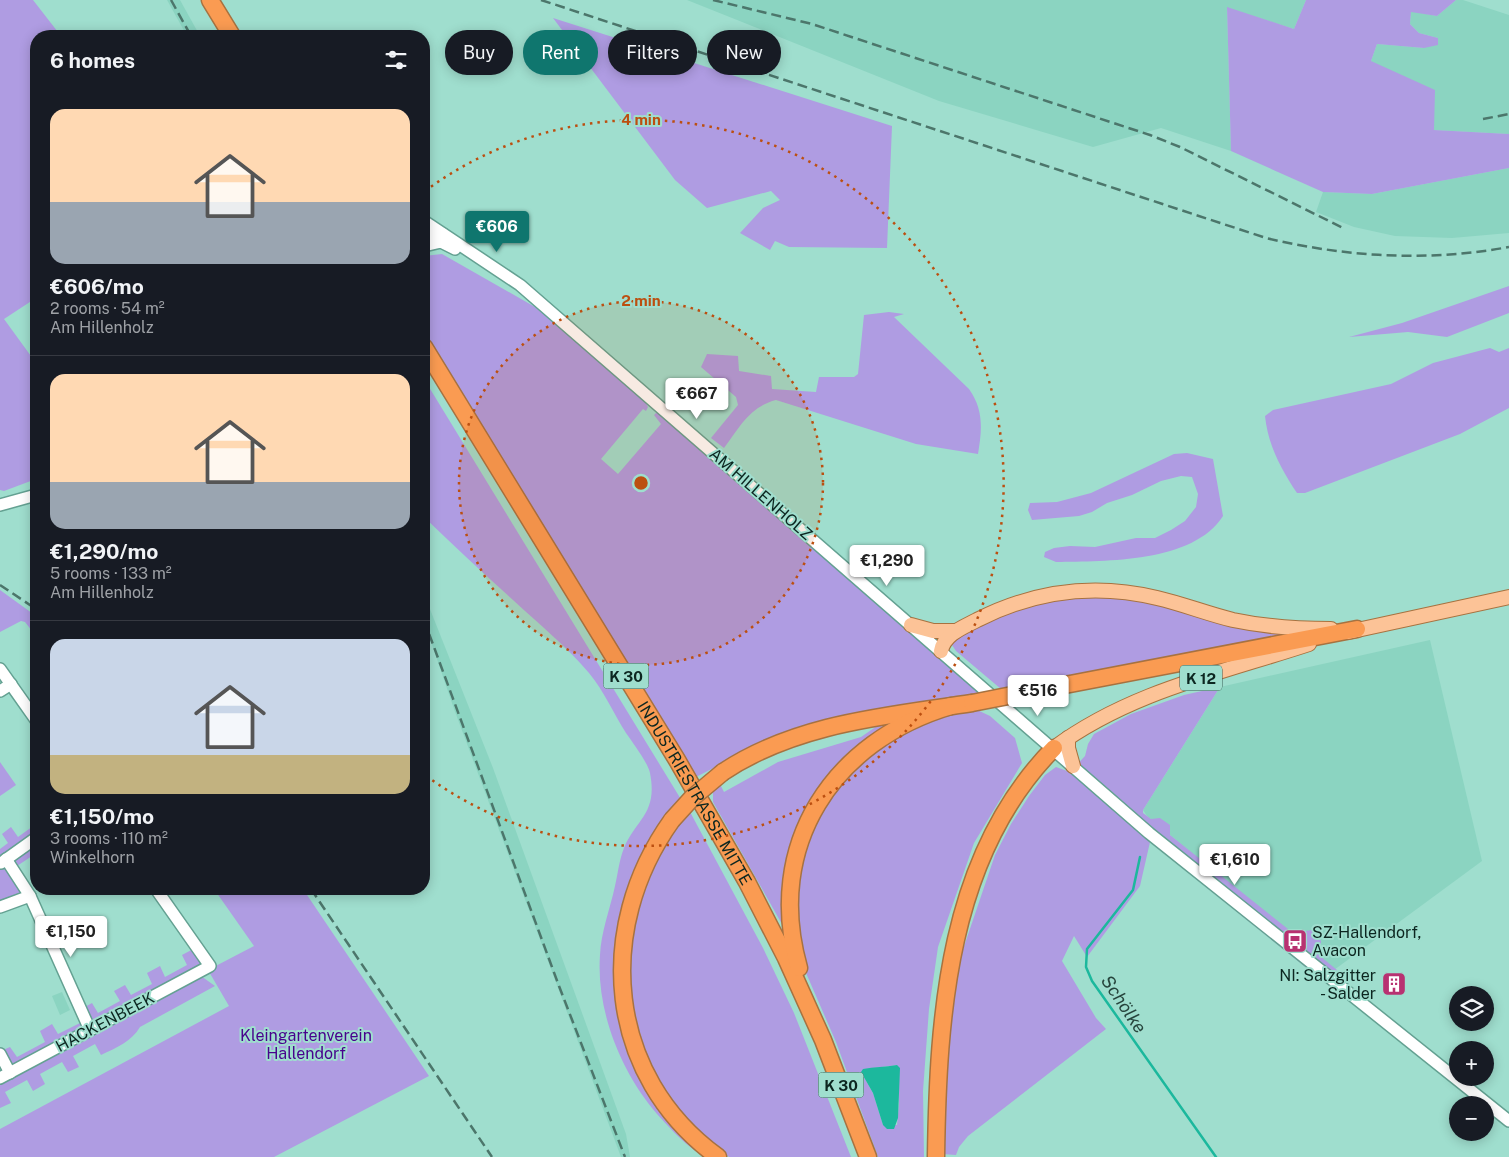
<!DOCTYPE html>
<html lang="en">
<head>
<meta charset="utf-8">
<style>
  :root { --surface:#171b24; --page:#20242c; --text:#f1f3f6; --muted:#9ea1a6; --line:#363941; --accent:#0f766e }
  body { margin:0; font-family:"Public Sans",sans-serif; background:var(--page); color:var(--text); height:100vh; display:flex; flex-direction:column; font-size:19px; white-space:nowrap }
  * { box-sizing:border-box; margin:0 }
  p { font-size:16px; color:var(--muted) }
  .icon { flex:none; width:28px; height:28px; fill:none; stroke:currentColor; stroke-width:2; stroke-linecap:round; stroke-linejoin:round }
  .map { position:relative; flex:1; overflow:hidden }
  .panel { position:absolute; left:30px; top:30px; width:400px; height:865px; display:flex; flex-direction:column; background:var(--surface); border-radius:20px; box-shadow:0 2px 12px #0003 }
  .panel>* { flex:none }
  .top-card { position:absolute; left:445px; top:30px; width:475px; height:45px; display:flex; gap:10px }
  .tools { position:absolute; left:1449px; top:986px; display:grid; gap:10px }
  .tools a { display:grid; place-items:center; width:45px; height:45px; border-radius:50%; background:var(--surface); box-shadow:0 2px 12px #0003; font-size:25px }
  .price { position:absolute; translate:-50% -42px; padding:0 11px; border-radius:5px; background:#fff; color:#222; font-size:16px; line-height:32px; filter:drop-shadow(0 1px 2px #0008) }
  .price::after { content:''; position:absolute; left:50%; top:30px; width:15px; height:11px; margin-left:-8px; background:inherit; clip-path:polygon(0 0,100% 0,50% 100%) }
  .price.active { background:var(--accent); color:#fff }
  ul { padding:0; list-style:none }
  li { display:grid; align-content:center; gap:10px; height:265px; padding:0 20px }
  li+li { border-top:1px solid var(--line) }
  li span { display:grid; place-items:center; height:155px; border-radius:15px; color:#555 }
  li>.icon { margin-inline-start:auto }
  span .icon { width:90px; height:90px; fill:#fffc; stroke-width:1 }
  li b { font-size:21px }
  h2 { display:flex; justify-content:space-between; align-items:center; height:60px; padding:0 20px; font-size:21px }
  .chip { padding:0 18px; border-radius:22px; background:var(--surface); box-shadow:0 2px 12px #0003; font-size:18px; line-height:45px }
  .chip.active { background:var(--accent); color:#fff }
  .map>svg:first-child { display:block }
  .built { fill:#8bd4c1 }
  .green { fill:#af9ce2; fill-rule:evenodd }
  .water { fill:#1cb89d }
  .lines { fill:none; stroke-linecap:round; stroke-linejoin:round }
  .stream { stroke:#1cb89d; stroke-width:2.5 }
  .minor-casing { stroke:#64a192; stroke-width:14 }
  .major-casing { stroke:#a77240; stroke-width:16 }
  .highway-casing { stroke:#a77240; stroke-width:19 }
  .minor { stroke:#fff; stroke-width:11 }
  .major { stroke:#fcc397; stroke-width:14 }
  .highway { stroke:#fa9b52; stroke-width:16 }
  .rail { stroke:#4c766b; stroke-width:2.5; stroke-dasharray:10 5; stroke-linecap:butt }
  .highway-bridge-casing { stroke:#a77240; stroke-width:19; stroke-linecap:butt }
  .highway-bridge { stroke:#fa9b52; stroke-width:16 }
  .ring { fill:none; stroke:#bc4f10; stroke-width:2.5; stroke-dasharray:2.5 5 }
  .labels { text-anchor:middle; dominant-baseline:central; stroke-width:4; stroke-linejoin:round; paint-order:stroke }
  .shield { fill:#9fdece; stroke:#385d54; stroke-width:1 }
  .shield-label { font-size:15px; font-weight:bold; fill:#0c2620 }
  .street-label { font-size:16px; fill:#0c2620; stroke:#9fdece }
  .poi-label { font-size:16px; fill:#0c2620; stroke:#9fdece; text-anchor:start }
  .park-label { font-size:16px; fill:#48028d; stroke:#9fdece }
  .water-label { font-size:18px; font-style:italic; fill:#27453d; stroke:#9fdece }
  .centre { fill:#bc4f10; stroke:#9fdece; stroke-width:2.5 }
  .ring-label { font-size:15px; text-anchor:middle; font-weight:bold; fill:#bc4f10; stroke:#9fdece; stroke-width:4; stroke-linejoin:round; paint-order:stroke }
</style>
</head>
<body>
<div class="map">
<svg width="1509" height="1157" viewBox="0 0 1509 1157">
  <rect width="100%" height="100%" fill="#9fdece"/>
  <!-- built -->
  <g class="built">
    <polygon points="167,0 180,0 200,36 187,36"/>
    <polygon points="687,0 1306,0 1294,29 1227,8 1231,151 1161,128 1093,147 939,101"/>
    <polygon points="1456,0 1463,0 1509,15 1509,134 1434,130 1371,61 1377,44 1424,48 1438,38 1419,33 1410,24 1411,11 1437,16"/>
    <polygon points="1509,168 1509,233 1452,238 1395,236 1354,227 1316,212 1323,192 1372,194"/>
    <polygon points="424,594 493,768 626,1134 630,1157 621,1157 454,709 424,621"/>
    <polygon points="1430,640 1482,861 1334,970 1147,816 1143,810 1220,687"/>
    <polygon points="62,992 70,1010 60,1015 52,996"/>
  </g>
  <!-- green -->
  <g class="green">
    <polygon points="0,0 33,0 61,36 36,36 36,298 4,319 36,363 36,479 4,491 0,490"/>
    <polygon points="1306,0 1456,0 1437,16 1411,12 1410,24 1419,33 1438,38 1438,45 1424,48 1377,44 1371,61 1435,90 1434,130 1509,134 1509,168 1372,194 1323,192 1231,151 1227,7 1294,29"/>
    <polygon points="553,18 892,126 887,248 789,247 775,241 770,250 740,233 763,208 780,200 771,191 707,208 675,180"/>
    <polygon points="442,254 535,307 645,401 648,407 646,411 643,409 601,459 618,474 661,424 654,415 657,412 661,413 983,692 957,697 956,699 729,760 696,777 424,339 424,256"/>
    <polygon points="1509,286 1509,313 1447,337 1408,332 1349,337 1402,323"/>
    <path d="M889 312 904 314 894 317 969 389C984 410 982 430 978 454L916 444 776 400C749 407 740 427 724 448L711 438 738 405 736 397 701 367 707 354 738 356 739 371 771 376 772 389 816 392 819 377H854L858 374 864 315Z"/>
    <path d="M1490 348 1499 352 1509 348V408L1460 434 1305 493H1297C1281 469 1268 445 1265 416L1273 410 1391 384 1433 363Z"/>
    <path d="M424 379 682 801 630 888 626 1033 711 1157C695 1157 668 1126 657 1114 621 1072 596 1011 600 955 601 932 610 909 615 886 618 873 619 861 624 848 636 819 658 814 650 773 648 763 633 743 626 733 614 714 604 691 589 673 566 646 539 624 513 600 483 573 453 545 424 517Z"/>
    <path d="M1187 453 1213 459 1223 516C1193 563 1106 561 1056 562L1044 557 1045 552 1054 548 1070 546 1095 547 1136 538H1155L1171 530 1185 521 1196 507 1198 494 1192 477 1181 476 1161 481 1132 495 1107 503 1092 512 1079 516 1032 520 1028 510 1030 503 1057 502 1091 493 1174 454Z"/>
    <polygon points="0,590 36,616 36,636 25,622 21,621 0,632"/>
    <polygon points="1115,594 1292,633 1289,636 1077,674 1016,688 1001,689 956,651 952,645 953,640 991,620 1037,601"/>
    <polygon points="1220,687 1143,810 1143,813 1151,819 1160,818 1170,825 1170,835 1293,933 1312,930 1321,941 1320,956 1337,970 1323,981 1150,842 1140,886 1087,957 1074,936 1062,961 1096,1018 1106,1029 968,1136 959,1147 956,1155 942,1154 940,1091 955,973 995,855 1011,824 1029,796 1045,775 1056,767 1070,772 1085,756 1088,744 1094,734 1131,714 1184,695"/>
    <path d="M973 708 990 716 1015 738 1022 763 974 843 938 947 929 1009 923 1091 924 1157H878L836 1042 803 966 794 899 805 848 828 801 847 777 885 742 942 715ZM897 1065 899 1104 897 1125H883L873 1093 861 1072C872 1067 885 1067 897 1065Z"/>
    <polygon points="916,714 816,797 787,933 713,802 713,790 719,782 724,792 778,762 861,737 877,726"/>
    <polygon points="0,762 16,785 0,796"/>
    <polygon points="689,810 763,948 794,1013 851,1157 729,1157 687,1123 649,1067 631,1009 630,931 653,856"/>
    <polygon points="36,824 36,833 0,859 0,849 8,843 2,834 11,827 18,837"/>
    <polygon points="36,843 36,861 32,856 17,866 13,860"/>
    <polygon points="6,859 30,896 0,907 0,863"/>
    <polygon points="214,889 303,889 429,1076 274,1157 0,1157 0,1129 229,1006 208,970 254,946"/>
    <polygon points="197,947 207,962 95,1022 83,1008 92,1003 98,1013 120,1001 114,991 125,985 131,995 152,984 147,973 160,966 165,977 187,965 182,955"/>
    <path d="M201 976 215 986 140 1027C132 1041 116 1048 101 1055L95 1044 73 1056 79 1067 68 1072 62 1062 40 1074 45 1084 33 1091 27 1080 5 1092 11 1103 0 1108V1084Z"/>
    <polygon points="80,1009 88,1026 15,1065 10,1063 3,1050 10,1047 17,1057 45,1042 40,1031 52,1024 58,1034 80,1023 75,1012"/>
  </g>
  <!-- water -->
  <path class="water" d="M897 1065 900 1068 898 1118 894 1129H887L883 1125 873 1093 861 1072 863 1069C874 1067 885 1067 897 1065Z"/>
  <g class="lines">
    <!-- stream -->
    <polyline class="stream" points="1140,857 1133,890 1087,949 1086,967 1092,981 1216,1157"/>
    <defs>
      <g id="minor">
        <polyline points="424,221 520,285 1149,833 1509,1121"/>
        <polyline points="424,235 443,234"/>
        <polyline points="424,246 441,242 455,249"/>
        <polyline points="0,505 36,495"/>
        <polyline points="0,669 36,720"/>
        <polyline points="0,691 11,684"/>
        <polyline points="6,859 30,896 90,1030"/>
        <polyline points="1,863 36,838"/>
        <polyline points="0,907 30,896"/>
        <polyline points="0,1054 10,1073"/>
        <polyline points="0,1078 210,966 156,889"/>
      </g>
      <g id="major">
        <polyline points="911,625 933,631 956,631"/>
        <polyline points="1348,632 1509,597"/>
        <path d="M941 651C944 634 964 627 977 620 1034 591 1095 583 1157 598 1183 604 1208 614 1233 620 1266 627 1298 629 1331 629"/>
        <polyline points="1068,738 1068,748 1073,766"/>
        <path d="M1054 748C1129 692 1221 673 1309 644"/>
      </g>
      <g id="highway">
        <polyline points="210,0 232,36"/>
        <path id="s1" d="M424 347 677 760 747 882 786 958 823 1040 868 1157"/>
        <polyline points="1023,693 1357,629"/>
        <path d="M723 772C797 723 887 716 972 703"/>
        <path d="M672 820C594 929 606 1076 718 1157"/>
        <path d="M799 968C764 845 833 741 951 706"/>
        <path d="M936 1157C938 1015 948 855 1054 748"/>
      </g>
    </defs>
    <!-- minor casing -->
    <use href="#minor" class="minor-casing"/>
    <!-- major casing -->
    <use href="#major" class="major-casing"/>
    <!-- highway casing -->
    <use href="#highway" class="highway-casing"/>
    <!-- minor -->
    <use href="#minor" class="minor"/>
    <!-- major -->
    <use href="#major" class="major"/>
    <!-- highway -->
    <use href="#highway" class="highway"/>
    <!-- rail -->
    <g class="rail">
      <polyline points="171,0 191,36"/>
      <path d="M541 0 1266 238C1346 257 1427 262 1509 247"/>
      <polyline points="713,0 812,24 1150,135 1180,147 1343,228"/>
      <polyline points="1483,119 1509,114"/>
      <polyline points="0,585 36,609"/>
      <polyline points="424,620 559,986 625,1157"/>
      <polyline points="311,889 492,1157"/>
    </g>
    <defs>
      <g id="highway-bridge">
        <polyline points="972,703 1023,693"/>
        <polyline points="672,820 692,798 723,772"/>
      </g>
    </defs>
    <!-- highway-bridge casing -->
    <use href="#highway-bridge" class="highway-bridge-casing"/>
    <!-- highway-bridge -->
    <use href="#highway-bridge" class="highway-bridge"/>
  </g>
  <!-- distance rings -->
  <circle cx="641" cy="483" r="182" fill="#bc4f10" fill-opacity=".12"/>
  <g class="ring">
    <circle cx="641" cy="483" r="182"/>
    <path d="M425 191A363 363 0 1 1 425 775"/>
  </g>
  <!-- icons -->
  <defs>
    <symbol id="bus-square" viewBox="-11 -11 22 22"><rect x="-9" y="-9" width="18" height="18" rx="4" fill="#b83171" stroke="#9fdece"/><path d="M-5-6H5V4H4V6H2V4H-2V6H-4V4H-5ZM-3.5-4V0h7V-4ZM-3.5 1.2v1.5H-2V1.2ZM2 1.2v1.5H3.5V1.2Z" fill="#fff"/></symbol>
    <symbol id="building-square" viewBox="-11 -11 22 22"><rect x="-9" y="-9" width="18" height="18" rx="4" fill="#b83171" stroke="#9fdece"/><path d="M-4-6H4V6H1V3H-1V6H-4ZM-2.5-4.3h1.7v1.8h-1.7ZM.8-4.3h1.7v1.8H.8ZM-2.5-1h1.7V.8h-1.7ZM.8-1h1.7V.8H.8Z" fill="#fff"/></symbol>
  </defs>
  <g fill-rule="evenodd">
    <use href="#bus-square" x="1281" y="927" width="28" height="28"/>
    <use href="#building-square" x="1380" y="970" width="28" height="28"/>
  </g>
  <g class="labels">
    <!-- shield labels -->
    <g class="shield">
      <rect x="603.5" y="663.5" width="45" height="25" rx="4"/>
      <rect x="1180" y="665.5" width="42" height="25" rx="4"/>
      <rect x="818.5" y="1072.5" width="45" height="25" rx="4"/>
    </g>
    <g class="shield-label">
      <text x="626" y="676">K 30</text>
      <text x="1201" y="678">K 12</text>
      <text x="841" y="1085">K 30</text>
    </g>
    <!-- street labels -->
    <g class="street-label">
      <text transform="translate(761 494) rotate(41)">AM HILLENHOLZ</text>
      <text stroke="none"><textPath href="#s1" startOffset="522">INDUSTRIESTRASSE MITTE</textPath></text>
      <text transform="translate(105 1022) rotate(-28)">HACKENBEEK</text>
    </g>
    <!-- poi labels -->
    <g class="poi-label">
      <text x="1312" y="932">SZ-Hallendorf,<tspan x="1312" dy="18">Avacon</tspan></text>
      <text x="1376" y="975" text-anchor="end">NI: Salzgitter<tspan x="1376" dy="18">- Salder</tspan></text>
    </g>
    <!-- park labels -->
    <g class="park-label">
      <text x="306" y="1035">Kleingartenverein<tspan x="306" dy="18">Hallendorf</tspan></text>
    </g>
    <!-- water labels -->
    <g class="water-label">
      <text transform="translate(1124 1004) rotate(56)">Schölke</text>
    </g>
  </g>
  <circle cx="641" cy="483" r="8" class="centre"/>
  <g class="ring-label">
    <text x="641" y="125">4 min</text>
    <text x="641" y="306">2 min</text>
  </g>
</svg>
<div class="tools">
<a><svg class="icon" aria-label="layers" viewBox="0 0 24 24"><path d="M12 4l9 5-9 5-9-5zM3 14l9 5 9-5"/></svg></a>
<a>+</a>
<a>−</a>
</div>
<b class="price active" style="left:497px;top:253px">€606</b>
<b class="price" style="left:697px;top:420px">€667</b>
<b class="price" style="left:887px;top:587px">€1,290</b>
<b class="price" style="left:1038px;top:717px">€516</b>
<b class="price" style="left:1235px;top:886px">€1,610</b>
<b class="price" style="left:71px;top:958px">€1,150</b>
<div class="top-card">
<a class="chip">Buy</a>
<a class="chip active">Rent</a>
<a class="chip">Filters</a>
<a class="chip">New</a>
</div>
<section class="panel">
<h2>6 homes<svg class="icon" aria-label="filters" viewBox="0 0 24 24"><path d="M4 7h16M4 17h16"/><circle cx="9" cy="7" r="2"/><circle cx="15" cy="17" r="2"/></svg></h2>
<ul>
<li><span style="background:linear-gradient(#ffd9b3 60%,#9aa5b1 0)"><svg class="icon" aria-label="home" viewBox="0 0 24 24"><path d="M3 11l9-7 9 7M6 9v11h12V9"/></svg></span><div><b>€606/mo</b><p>2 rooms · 54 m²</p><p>Am Hillenholz</p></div></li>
<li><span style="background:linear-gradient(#ffd9b3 70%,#9aa5b1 0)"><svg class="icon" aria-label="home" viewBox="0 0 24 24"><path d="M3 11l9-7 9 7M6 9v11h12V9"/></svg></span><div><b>€1,290/mo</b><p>5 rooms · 133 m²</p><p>Am Hillenholz</p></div></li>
<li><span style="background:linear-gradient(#c9d6e8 75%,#c2b280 0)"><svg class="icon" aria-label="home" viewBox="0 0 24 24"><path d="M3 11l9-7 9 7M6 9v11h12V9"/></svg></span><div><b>€1,150/mo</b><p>3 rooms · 110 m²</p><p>Winkelhorn</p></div></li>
</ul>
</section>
</div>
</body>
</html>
